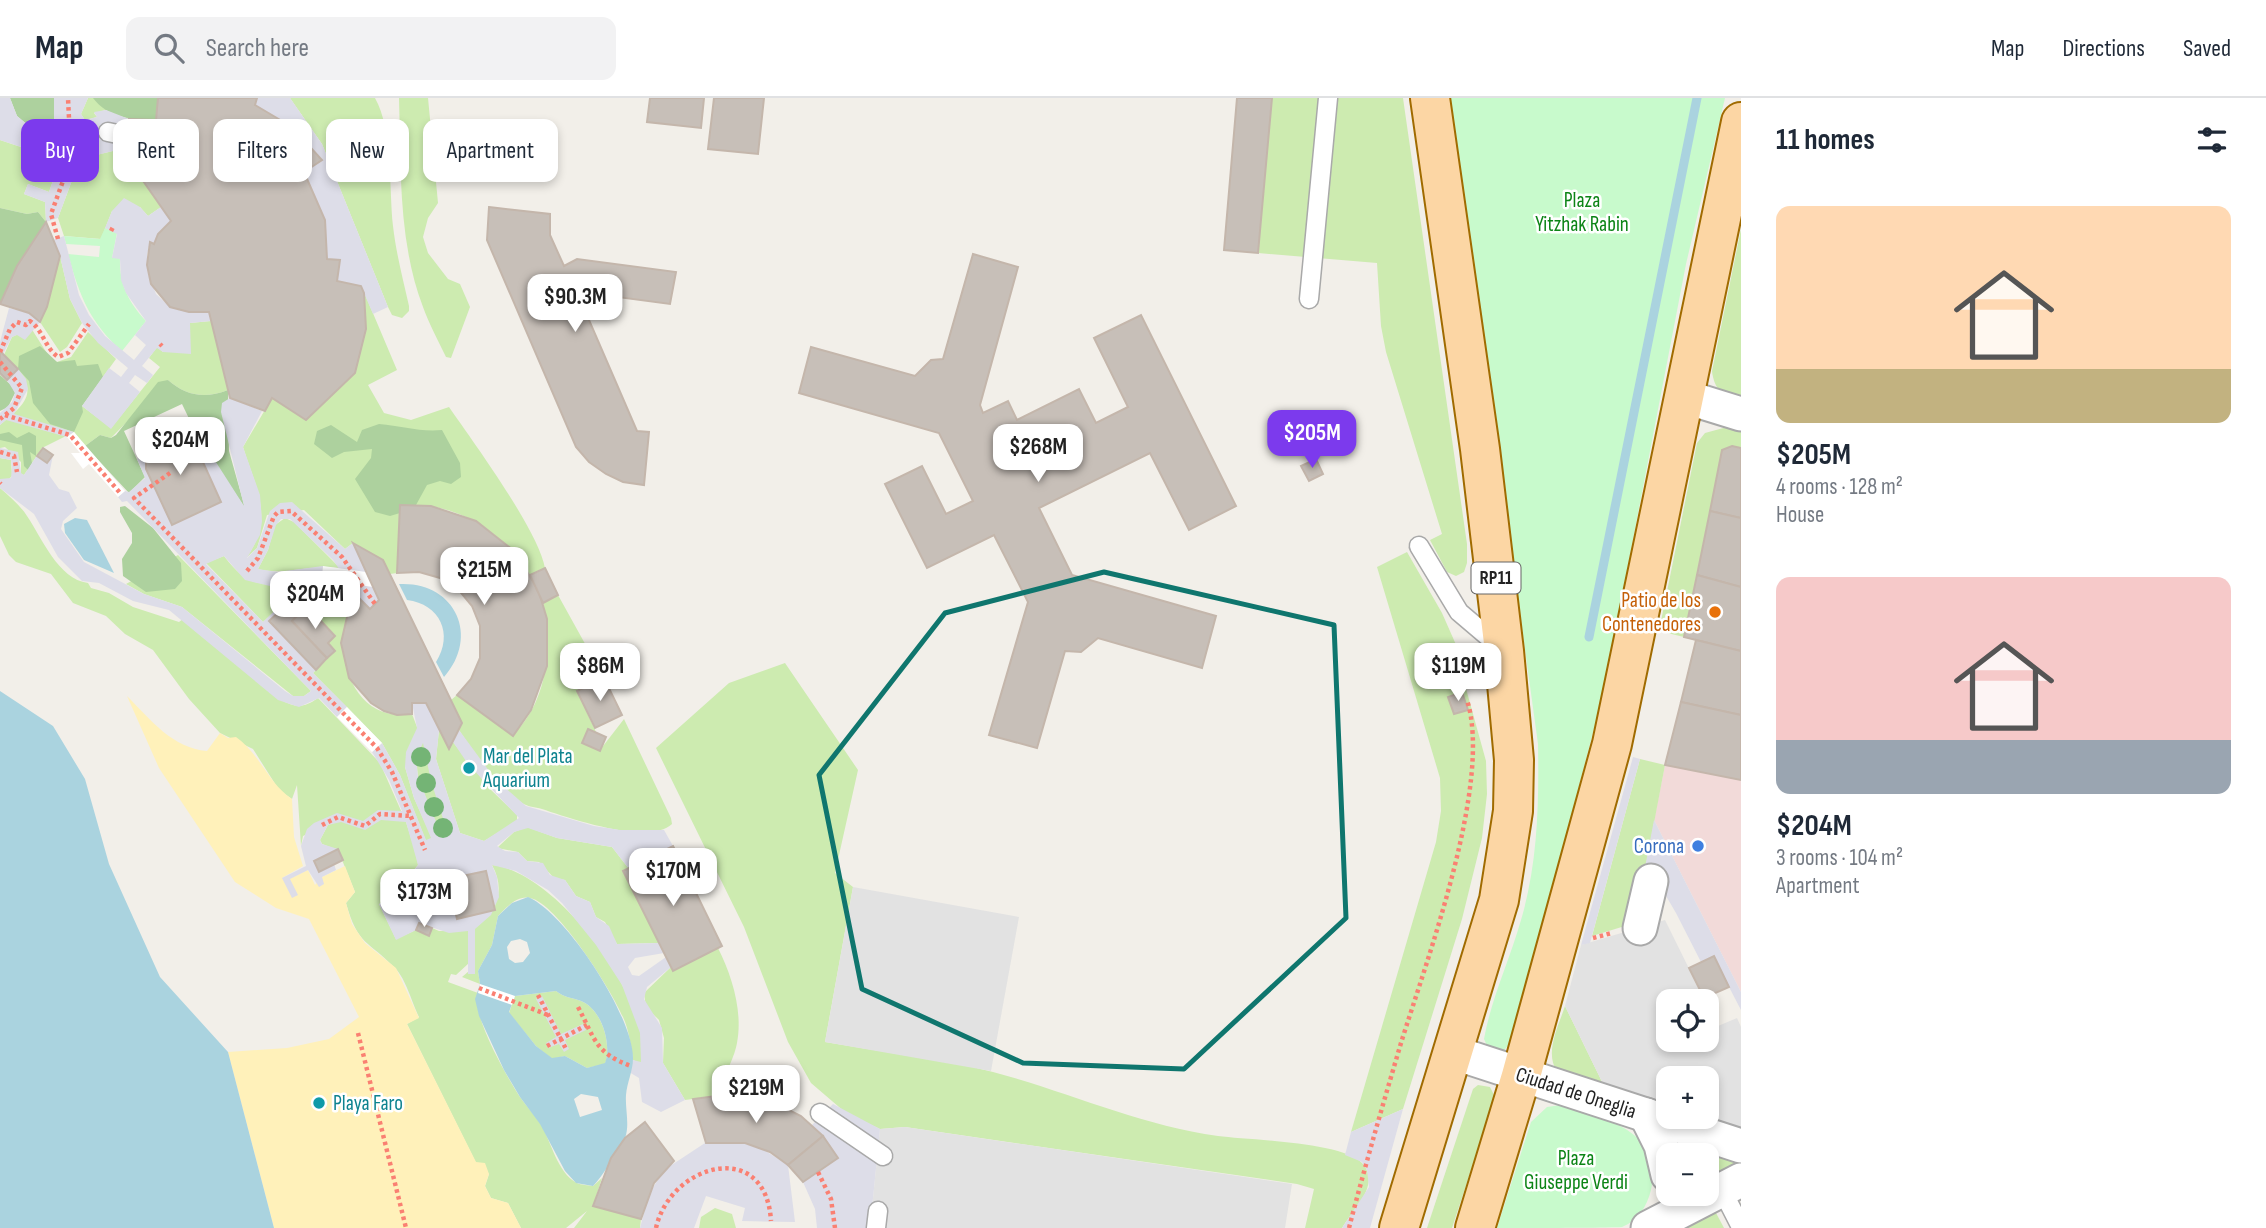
<!DOCTYPE html>
<html lang="en">
<head>
<meta charset="utf-8">
<style>
  :root { --surface:#fff; --page:#f2f2f3; --text:#1f2937; --muted:#747a83; --line:#e0e1e3; --accent:#7c3aed }
  body { margin:0; font-family:"Sofia Sans Condensed",sans-serif; background:var(--page); color:var(--text); height:100vh; display:flex; flex-direction:column; font-size:26px; white-space:nowrap }
  * { box-sizing:border-box; margin:0 }
  p { font-size:23px; color:var(--muted) }
  .icon { flex:none; width:38px; height:38px; fill:none; stroke:currentColor; stroke-width:2; stroke-linecap:round; stroke-linejoin:round }
  .map { position:relative; flex:1; overflow:hidden }
  .sheet { display:flex; flex-direction:column; background:var(--surface); width:525px }
  .sheet>* { flex:none }
  .top-card { position:absolute; left:21px; top:21px; width:665px; height:63px; display:flex; gap:14px }
  .tools { position:absolute; left:1656px; top:891px; display:grid; gap:14px }
  .tools a { display:grid; place-items:center; width:63px; height:63px; border-radius:14px; background:var(--surface); box-shadow:0 4px 10px #0003; font-size:35px }
  .price { position:absolute; translate:-50% -60px; padding:0 16px; border-radius:14px; background:#fff; color:#222; font-size:23px; line-height:46px; filter:drop-shadow(0 2px 4px #0008) }
  .price::after { content:''; position:absolute; left:50%; top:42px; width:21px; height:16px; margin-left:-10px; background:inherit; clip-path:polygon(0 0,100% 0,50% 100%) }
  .price.active { background:var(--accent); color:#fff }
  ul { padding:0; list-style:none }
  li { display:grid; align-content:center; gap:14px; height:371px; padding:0 35px }
  li span { display:grid; place-items:center; height:217px; border-radius:14px; color:#555 }
  li>.icon { margin-inline-start:auto }
  span .icon { width:126px; height:126px; fill:#fffc; stroke-width:1 }
  li b { font-size:30px }
  h2 { display:flex; justify-content:space-between; align-items:center; height:84px; padding:0 35px; font-size:30px }
  .chip { padding:0 24px; border-radius:14px; background:var(--surface); box-shadow:0 4px 10px #0003; font-size:24px; line-height:63px }
  .chip.active { background:var(--accent); color:#fff }
  header { display:flex; align-items:center; gap:42px; box-sizing:border-box; height:98px; padding:0 35px; background:var(--surface); border-bottom:2px solid var(--line) }
  header strong { font-size:33px }
  nav { display:flex; gap:38px; margin-inline-start:auto; font-size:24px }
  .search { width:490px; height:63px; background:var(--page); display:flex; align-items:center; gap:18px; box-sizing:border-box; padding:0 24px; border-radius:14px; color:var(--muted); font-size:26px }
  main { display:flex; flex:1; min-height:0 }
  .map>svg:first-child { display:block }
  .commercial { fill:#f2dad9 }
  .grass { fill:#cdebb0 }
  .forest { fill:#add19e }
  .sand { fill:#fff1ba }
  .park { fill:#c8facc }
  .parking { fill:#e2e2e2 }
  .plaza { fill:#dddde8; fill-rule:evenodd }
  .water { fill:#aad3df; fill-rule:evenodd }
  .pier { fill:#fff }
  .lines { fill:none; stroke-linecap:round; stroke-linejoin:round }
  .stream { stroke:#aad3df; stroke-width:9 }
  .building { fill:#c7bfb8; stroke:#c4b6ab; stroke-width:2 }
  .lane-casing { stroke:#a9a9a9; stroke-width:21 }
  .street-casing { stroke:#a9a9a9; stroke-width:37 }
  .primary-casing { stroke:#a06b00; stroke-width:42 }
  .path { stroke:#fa8072; stroke-width:4.5; stroke-dasharray:3.5 3.5; stroke-linecap:butt }
  .lane { stroke:#fff; stroke-width:18 }
  .street { stroke:#fff; stroke-width:33 }
  .primary { stroke:#fcd6a4; stroke-width:38 }
  .tree { fill:#74b475 }
  .marked { fill:none; stroke:#0f766e; stroke-width:5; stroke-linejoin:round }
  .food-dot { fill:#e8710a; stroke:#fff; stroke-width:2.5 }
  .culture-dot { fill:#0f9aa8; stroke:#fff; stroke-width:2.5 }
  .shop-dot { fill:#3f7fe0; stroke:#fff; stroke-width:2.5 }
  .labels { text-anchor:middle; dominant-baseline:central; stroke-width:5; stroke-linejoin:round; paint-order:stroke }
  .shield { fill:#fff; stroke:#646464; stroke-width:2 }
  .shield-label { font-size:19px; font-weight:bold; fill:#222 }
  .park-label { font-size:21px; fill:#0c8416; stroke:#fff }
  .food-label { font-size:21px; fill:#c56008; stroke:#fff; text-anchor:end }
  .culture-label { font-size:21px; fill:#0d838f; stroke:#fff; text-anchor:start }
  .shop-label { font-size:21px; fill:#366cbe; stroke:#fff; text-anchor:end }
  .street-label { font-size:21px; fill:#222; stroke:#fff }
</style>
</head>
<body>
<header>
<strong>Map</strong>
<div class="search"><svg class="icon" aria-label="search" viewBox="0 0 24 24"><circle cx="10" cy="10" r="6"/><path d="M15 15l6 6"/></svg>Search here</div>
<nav><a>Map</a><a>Directions</a><a>Saved</a></nav>
</header>
<main>
<div class="map">
<svg width="1741" height="1130" viewBox="0 0 1741 1130">
  <rect width="100%" height="100%" fill="#f2efe9"/>
  <!-- commercial -->
  <polygon class="commercial" points="1665,667 1741,682 1741,894 1654,722"/>
  <!-- grass -->
  <g class="grass">
    <polygon points="88,0 158,0 156,22 129,21 106,12 94,15 97,19 85,22 81,16"/>
    <path d="M290 0H375C393 31 389 92 393 128 396 155 403 181 409 208V213L402 220 392 217 388 209 322 46Z"/>
    <path d="M399 0H428L438 105 428 120 423 139 428 155 448 181 460 186 470 209 451 260 446 259C438 242 429 226 423 209 398 144 401 69 399 0Z"/>
    <polygon points="1271,0 1403,0 1467,446 1467,465 1464,474 1456,478 1447,474 1430,442 1442,436 1386,254 1381,228 1377,165 1258,155"/>
    <polygon points="0,42 60,62 49,94 28,86 24,96 45,104 46,124 38,114 27,116 0,110"/>
    <polygon points="121,51 161,109 148,118 140,109 112,113 101,141 64,138 58,120 80,61"/>
    <path d="M1741 131V306C1724 299 1714 292 1712 273Z"/>
    <polygon points="60,158 70,201 82,225 67,249 60,254 40,224 47,209"/>
    <path d="M364 194 397 272 368 287 384 315 411 322 449 309C474 345 538 432 545 470L530 477C502 432 455 403 400 407L397 475 390 476 383 462 353 445 345 451 304 412 267 417 257 450 246 460C275 420 256 391 243 349L272 300 306 321 355 275 366 231Z"/>
    <path d="M211 223 228 292C205 301 186 298 168 282L111 340 100 337 85 348 74 334 42 350 24 377 21 376V364L5 349 0 350V327C38 297 34 289 4 257L12 239 31 230 50 260 57 264 71 259 88 234 116 261 82 308 111 330 160 269 149 260 157 249 163 254 190 225Z"/>
    <polygon points="1727,329 1741,332 1741,350 1732,348 1722,352 1684,539 1659,533 1697,345 1705,335"/>
    <polygon points="0,360 11,362 12,378 8,382 0,381"/>
    <path d="M0 390C10 399 20 407 27 418 42 440 58 481 88 485L91 490 109 495 133 509 179 524 183 521 281 602C296 610 304 610 318 600L380 665 406 724 417 759 418 767 412 774 408 793 379 806 396 841 416 832 428 838 432 830 439 833H469V865L456 877 451 876 448 884 478 895C470 915 508 981 520 999 526 1008 534 1016 540 1025 551 1042 557 1075 577 1085 581 1087 588 1087 593 1088L602 1080 593 1108 641 1121 640 1130H574L587 1113 566 1130H521L508 1105 491 1100 485 1088 489 1076 476 1065 407 926 419 919C412 905 406 881 395 870 368 842 358 848 346 805L355 794 338 752 322 746 320 742 328 727 337 722 303 738 301 748 297 687 292 701 279 692 253 651 220 635 189 601 153 552 125 536 106 518 73 505 51 476 16 464 9 457 0 438Z"/>
    <path d="M285 420 294 424 340 470C311 466 281 478 258 471L268 452 275 427Z"/>
    <polygon points="1407,454 1442,515 1461,558 1462,576 1486,663 1487,696 1482,740 1462,821 1403,1011 1351,1034 1436,744 1441,713 1440,680 1377,469"/>
    <polygon points="178,457 311,593 304,598 293,598 182,509 144,496 126,486"/>
    <path d="M224 458C252 495 265 486 307 482 322 481 337 484 352 486L358 499C326 546 350 627 412 616L417 629 426 640 449 736 441 737C430 709 408 677 421 648L405 669 414 700 432 740 426 743 400 677 382 645 313 575 335 553 328 545 335 537 294 495 263 524 206 465Z"/>
    <path d="M558 497 604 580 577 593 596 634 583 645 600 652 624 621 671 720 672 726C649 748 569 720 542 711 535 709 528 709 522 705 495 688 476 658 459 632L462 625 451 602 457 597 513 637C548 602 552 552 543 505Z"/>
    <path d="M785 565 858 672 835 775 853 789 825 944C881 954 939 960 993 974 1069 994 1139 1027 1218 1038 1249 1042 1342 1044 1362 1065 1382 1087 1352 1112 1342 1130H1305L1314 1091 1297 1086 905 1029 880 1031 846 1015 811 985 788 944 744 829 656 650 729 585Z"/>
    <polygon points="439,632 449,651 453,644 489,690 517,717 517,724 484,743 460,735 436,661"/>
    <polygon points="1640,661 1665,667 1635,825 1592,838"/>
    <polygon points="527,729 557,740 612,749 629,771 623,774 659,845 617,846 605,824 596,819 590,804 576,798 565,782 554,780 539,764 527,763 518,754 497,750 514,734"/>
    <path d="M492 767C556 773 655 903 641 966L633 962C631 948 629 932 623 919 612 893 557 805 530 800 517 797 506 810 498 818L492 847 478 873 480 886 462 879 469 873V876H475V830C497 814 506 792 492 767Z"/>
    <path d="M718 850C732 878 743 913 737 945 733 966 722 975 724 997L685 1002 663 965 664 940 659 922 646 909 644 895 671 869 673 872Z"/>
    <path d="M556 893C565 900 571 899 581 903 602 911 612 947 605 966L587 970 565 958 552 961 536 948 509 915 515 898Z"/>
    <path d="M1565 908 1606 992 1557 973C1544 955 1559 927 1565 908Z"/>
    <polygon points="1478,987 1490,989 1495,999 1452,1130 1427,1130 1473,991"/>
    <polygon points="1676,1041 1739,1061 1740,1067 1706,1085 1706,1057 1679,1057"/>
    <polygon points="715,1110 732,1116 736,1130 699,1130 701,1119"/>
    <polygon points="1715,1113 1724,1130 1681,1130"/>
  </g>
  <!-- forest -->
  <g class="forest">
    <polygon points="10,0 54,0 54,24 50,30 35,33 17,18"/>
    <path d="M93 0H158L156 22C133 22 108 20 93 0Z"/>
    <polygon points="0,110 27,116 38,114 46,124 17,168 0,206"/>
    <polygon points="40,248 57,264 75,262 77,268 98,266 103,279 82,308 83,314 74,334 50,326 33,305 29,283 18,271 19,258"/>
    <polygon points="0,277 12,288 15,295 8,309 0,313"/>
    <path d="M168 282C186 298 205 301 228 292L229 353 245 410C222 375 199 343 182 306L124 333 145 379 129 395 85 348 100 337 111 340 116 337 158 284Z"/>
    <path d="M379 326C402 328 419 334 442 332L460 365 461 379 451 386 440 383 427 387 416 407H401L400 415 390 418 375 414 355 381 371 360 372 351 344 354 332 360 314 346 317 333 331 327 357 344 362 332Z"/>
    <polygon points="9,334 17,340 29,334 36,338 36,358 30,354 32,365 28,372 24,368 22,347 0,342 0,336"/>
    <polygon points="125,408 153,430 181,465 182,483 175,491 146,494 123,478 122,461 132,445 132,435 120,414 120,409"/>
  </g>
  <!-- sand -->
  <path class="sand" d="M127 598C151 622 172 650 207 653L220 635 228 640 236 639C260 656 268 685 292 701L294 739 303 768 282 780 289 781 308 772 315 787 322 779 345 768 355 794 346 805 352 826 365 845 396 870 419 920 407 926 476 1064 485 1065 489 1076 485 1088 491 1100 508 1105 521 1130H274L228 954 287 950 329 941 359 919 309 821 276 810 235 784 159 670Z"/>
  <!-- park -->
  <g class="park">
    <path d="M1449 0H1725L1686 166 1604 592 1513 943 1503 953 1489 952 1484 941C1491 901 1510 861 1521 822 1538 765 1539 704 1538 646Z"/>
    <path d="M105 130 117 135 112 160H120C119 186 129 205 146 223L122 253C90 225 79 197 68 156L99 159 100 148 66 146 64 138 100 141Z"/>
    <path d="M1561 1007C1604 1021 1664 1031 1651 1092 1647 1108 1638 1123 1622 1129 1605 1130 1521 1130 1497 1130L1531 1024 1547 1009Z"/>
  </g>
  <!-- parking -->
  <g class="parking">
    <polygon points="853,789 1019,819 991,973 825,944"/>
    <polygon points="1665,822 1705,903 1668,903 1668,942 1706,942 1706,905 1718,928 1737,920 1741,929 1741,1031 1692,1019 1706,1018 1706,980 1668,980 1668,1011 1606,992 1565,908 1581,847"/>
    <polygon points="905,1029 1292,1086 1285,1130 870,1130 880,1031"/>
  </g>
  <!-- plaza -->
  <g class="plaza">
    <polygon points="0,0 10,0 17,18 35,33 50,30 54,24 54,0 88,0 81,16 85,22 97,19 94,14 106,12 129,21 125,57 121,51 80,61 58,120 46,124 45,104 24,96 28,86 49,94 60,62 0,42"/>
    <polygon points="257,0 290,0 322,46 388,209 373,216 361,188 337,183 339,162 327,161 325,122 304,74 322,61 292,29 255,7"/>
    <polygon points="124,100 140,109 148,118 161,109 171,123 158,136 154,146 150,144 147,157 148,176 156,196 170,209 179,212 209,214 211,223 190,225 191,256 163,254 157,250 142,268 153,277 147,285 135,277 129,285 140,294 111,331 82,308 109,270 121,279 128,270 98,245 82,225 70,201 60,158 53,142 64,138 79,197 89,217 105,238 134,262 146,247 135,237 146,223 126,195 121,182 120,161 112,160 117,136 105,130 112,113"/>
    <polygon points="9,210 29,215 40,224 25,242 17,237 12,239 0,262 0,244"/>
    <polygon points="18,271 26,281 28,291 14,316 74,334 67,339 6,322 0,327 0,315 12,304 15,295 7,282"/>
    <polygon points="230,300 262,313 243,349 260,397 262,423 260,437 247,460 257,450 270,413 280,405 292,404 345,451 353,445 379,502 370,511 358,499 333,462 290,421 281,421 276,427 268,452 258,471 278,474 323,468 322,482 270,488 245,482 224,458 206,466 263,524 294,494 307,508 292,523 327,560 313,575 347,609 337,619 319,600 299,609 278,602 169,512 133,503 99,485 82,483 58,459 34,416 0,390 0,381 11,380 12,370 11,362 0,360 0,350 18,354 21,375 24,377 42,350 37,358 46,365 53,357 49,377 59,391 69,394 77,410 63,423 61,431 84,464 144,496 182,509 285,593 293,598 304,598 311,593 127,403 122,404 118,399 125,393 129,394 145,380 137,361 144,355 145,346 152,351 178,339 181,329 187,333 194,331 205,353 214,361 244,408 221,314 222,305"/>
    <path d="M412 605H426L439 632 436 661 460 735 484 743 519 720 468 666 453 644 459 632 495 681 526 708 594 728 620 732H664L673 748 629 771 612 749 557 740 528 730 514 734 497 748 505 753 518 754 527 763 543 765 550 777 565 782 576 798 590 804 596 819 609 828 617 846 659 845 664 855 635 860 628 869 632 877 639 878 666 859 671 869 647 889 644 901 662 930 663 965 685 1002 661 1014 642 1004 639 980 629 974 633 962 641 964 640 935 622 887 596 847 562 805 548 792 516 773 492 767 497 779 499 799 491 817 475 831V876H468V833L449 835 419 825 416 832 396 842 379 806 408 793 409 780 418 767 406 724 381 722 365 732 341 724 328 727 320 742 322 746 338 751 314 763 319 773 334 766 336 772 322 779 324 786 319 789 308 772 290 781 298 797 292 800 282 780 306 768 301 748 307 731 314 725 337 715 363 723 378 712 402 713 389 682 372 654 382 645 400 677 426 742 431 740 414 700 405 669 406 654 417 630ZM423 645 431 683 448 736H441L418 679 416 659Z"/>
    <polygon points="1633,659 1640,661 1590,845 1581,847"/>
    <polygon points="1654,722 1741,894 1741,912 1729,889 1704,900 1689,870 1701,864 1676,815 1659,786 1643,780"/>
    <polygon points="542,898 561,936 583,926 586,932 565,942 569,951 564,954 559,946 548,950 546,945 556,939 536,901"/>
    <polygon points="833,1006 880,1031 870,1130 817,1130 815,1111 803,1084 837,1060 812,1027"/>
    <polygon points="1403,1011 1370,1130 1342,1130 1369,1089 1367,1072 1362,1064 1345,1057 1351,1034"/>
    <polygon points="731,1043 759,1049 788,1067 795,1124 742,1123 745,1110 706,1098 694,1130 640,1130 649,1096 664,1072 705,1045"/>
  </g>
  <!-- water -->
  <g class="water">
    <polygon points="75,420 87,422 114,475 84,462 65,435 64,426"/>
    <path d="M399 486C454 483 481 537 444 579L436 564C454 536 440 506 407 502Z"/>
    <polygon points="0,593 53,628 85,681 109,766 160,879 228,954 274,1130 0,1130"/>
    <path d="M528 799C566 815 634 919 633 961 633 972 627 985 626 997 625 1011 630 1027 625 1040 621 1049 600 1082 593 1088L576 1085 565 1073 540 1026 520 999 504 972 479 918 475 901 480 886 478 873 492 847 498 818 512 805ZM520 841 527 844 530 855 523 864 515 865 509 861 507 849 511 843ZM556 893C565 900 571 899 581 903 602 911 612 947 605 965L587 970 565 958 552 960 536 948 509 914 515 898ZM581 996 598 999 602 1012 580 1019 574 1001Z"/>
  </g>
  <!-- pier -->
  <g class="pier">
    <polygon points="74,334 125,393 118,399 89,366 83,371 71,355 80,355 67,339"/>
    <polygon points="323,468 366,474 373,489 322,482"/>
    <polygon points="347,609 382,645 372,654 337,619"/>
    <polygon points="480,886 515,898 512,907 478,895"/>
  </g>
  <g class="lines">
    <!-- stream -->
    <polyline class="stream" points="1589,539 1697,0"/>
  </g>
  <!-- building -->
  <g class="building">
    <polygon points="158,0 257,0 255,7 292,29 322,62 304,74 325,122 327,161 340,162 337,183 361,188 364,195 366,231 355,275 306,322 272,300 265,313 230,300 209,214 189,214 170,209 151,186 147,167 150,144 154,146 158,136 171,123 125,57 129,21 156,22"/>
    <polygon points="650,0 704,0 701,30 647,24"/>
    <polygon points="714,0 764,0 758,56 708,51"/>
    <polygon points="1237,0 1272,0 1258,155 1224,152"/>
    <polygon points="489,109 550,116 550,137 564,168 577,161 676,174 670,206 588,195 579,199 637,333 649,334 644,387 623,384 606,376 589,364 576,349 487,142"/>
    <polygon points="46,124 60,158 47,209 40,224 29,215 0,206 17,168"/>
    <polygon points="973,156 1018,169 980,307 983,315 1008,303 1017,322 1079,291 1096,325 1128,309 1094,240 1141,217 1236,408 1189,432 1150,355 1039,410 1072,477 1216,518 1202,570 1098,540 1081,554 1065,553 1037,650 989,637 1028,504 994,437 927,470 885,386 922,368 946,416 973,403 939,335 799,295 811,249 915,278 931,262 943,261"/>
    <polygon points="0,253 18,271 7,282 0,275"/>
    <polygon points="188,331 221,404 172,427 146,371 146,350"/>
    <polygon points="1732,348 1741,350 1741,420 1710,413 1722,352"/>
    <polygon points="43,350 53,357 47,365 37,358"/>
    <polygon points="1316,361 1323,376 1309,383 1301,368"/>
    <polygon points="400,407 431,408 476,423 513,452 538,491 547,521 547,568 531,612 513,638 457,597 471,581 480,560 480,528 472,508 458,491 440,480 419,474 397,475"/>
    <polygon points="1710,413 1741,420 1741,489 1697,477"/>
    <polygon points="353,445 383,462 462,625 449,651 426,605 412,605 412,616 397,617 384,613 371,605 349,580 341,545 347,519 358,499 370,511 379,502"/>
    <polygon points="545,470 558,497 543,505 530,477"/>
    <polygon points="1697,477 1741,489 1741,553 1684,539"/>
    <polygon points="297,497 307,508 292,523 327,560 316,572 269,523"/>
    <polygon points="307,508 335,538 328,545 335,553 327,560 292,523"/>
    <polygon points="1696,542 1741,553 1741,617 1681,604"/>
    <polygon points="604,580 622,617 595,630 577,593"/>
    <polygon points="1462,594 1468,612 1454,616 1448,599"/>
    <polygon points="1681,604 1741,617 1741,682 1665,667"/>
    <polygon points="588,631 606,639 600,653 582,645"/>
    <polygon points="673,748 722,848 673,873 623,773"/>
    <polygon points="338,751 343,762 319,774 314,763"/>
    <polygon points="486,773 495,812 457,821 448,781"/>
    <polygon points="419,825 432,830 429,838 416,832"/>
    <polygon points="1714,858 1729,889 1704,900 1689,870"/>
    <polygon points="724,997 755,998 771,1003 801,1018 823,1038 788,1067 770,1054 745,1045 706,1045 693,1001"/>
    <polygon points="645,1024 674,1063 654,1085 641,1121 593,1108 611,1060 625,1040"/>
    <polygon points="823,1038 838,1060 803,1084 788,1067"/>
  </g>
  <g class="lines">
    <defs>
      <g id="lane">
        <polyline points="108,34 127,38"/>
        <polyline points="1309,201 1328,0"/>
        <polyline points="1419,448 1459,514 1499,548"/>
        <polyline points="820,1015 883,1058"/>
        <polyline points="1722,1092 1741,1129"/>
        <polyline points="876,1130 878,1113"/>
      </g>
      <g id="street">
        <polyline points="1686,299 1741,316"/>
        <polyline points="1640,830 1651,783"/>
        <polyline points="1452,954 1741,1048"/>
        <polyline points="1646,1017 1661,1047 1668,1077"/>
        <polyline points="1648,1130 1741,1082"/>
      </g>
      <g id="primary">
        <polyline points="1399,1130 1499,802 1513,713 1514,662 1504,553 1480,351 1430,0"/>
        <polyline points="1475,1130 1521,978 1612,646 1741,24"/>
      </g>
    </defs>
    <!-- lane casing -->
    <use href="#lane" class="lane-casing"/>
    <!-- street casing -->
    <use href="#street" class="street-casing"/>
    <!-- primary casing -->
    <use href="#primary" class="primary-casing"/>
    <!-- path -->
    <g class="path">
      <polyline points="111,133 113,129"/>
      <polyline points="58,141 51,116 71,61 68,0"/>
      <polyline points="160,246 162,248"/>
      <path d="M0 254 10 231 17 224 26 227 30 223C43 232 45 250 58 259L68 255 89 226"/>
      <polyline points="0,264 22,290 14,310 0,321"/>
      <polyline points="5,317 70,337 121,396"/>
      <polyline points="0,354 14,358 17,374"/>
      <polyline points="170,375 134,400 377,650 392,674 425,752"/>
      <polyline points="0,385 1,386"/>
      <polyline points="247,473 258,460 274,418 278,414 291,413 342,459 375,506"/>
      <polyline points="322,727 338,719 365,728 380,716 411,718"/>
      <polyline points="1593,840 1612,835"/>
      <polyline points="479,890 548,917"/>
      <polyline points="538,897 566,951"/>
      <path d="M578 909C595 941 595 955 631 968"/>
      <polyline points="358,935 406,1130"/>
      <polyline points="547,948 587,927"/>
      <polyline points="818,1074 831,1101 835,1130"/>
      <path d="M656 1130C670 1066 766 1039 771 1123"/>
      <path d="M1349 1130C1365 1068 1383 1006 1401 945 1427 861 1493 684 1467 602"/>
    </g>
    <!-- lane -->
    <use href="#lane" class="lane"/>
    <!-- street -->
    <use href="#street" class="street"/>
    <!-- primary -->
    <use href="#primary" class="primary"/>
  </g>
  <!-- trees -->
  <g class="tree">
    <circle cx="421" cy="659" r="10"/>
    <circle cx="426" cy="685" r="10"/>
    <circle cx="434" cy="709" r="10"/>
    <circle cx="443" cy="730" r="10"/>
  </g>
  <!-- marked area -->
  <path class="marked" d="M1104 474 1334 527 1346 820 1184 971 1023 965 862 891 819 677 945 515Z"/>
  <!-- markers -->
  <circle class="food-dot" cx="1715" cy="514" r="7"/>
  <g class="culture-dot">
    <circle cx="469" cy="670" r="7"/>
    <circle cx="319" cy="1005" r="7"/>
  </g>
  <circle class="shop-dot" cx="1698" cy="748" r="7"/>
  <g class="labels">
    <!-- shield labels -->
    <rect class="shield" x="1471.5" y="464.5" width="49" height="31" rx="5"/>
    <g class="shield-label">
      <text x="1496" y="480">RP11</text>
    </g>
    <!-- park labels -->
    <g class="park-label">
      <text x="1582" y="102">Plaza<tspan x="1582" dy="24">Yitzhak Rabin</tspan></text>
      <text x="1576" y="1060">Plaza<tspan x="1576" dy="24">Giuseppe Verdi</tspan></text>
    </g>
    <!-- food labels -->
    <g class="food-label">
      <text x="1701" y="502">Patio de los<tspan x="1701" dy="24">Contenedores</tspan></text>
    </g>
    <!-- culture labels -->
    <g class="culture-label">
      <text x="483" y="658">Mar del Plata<tspan x="483" dy="24">Aquarium</tspan></text>
      <text x="333" y="1005">Playa Faro</text>
    </g>
    <!-- shop labels -->
    <g class="shop-label">
      <text x="1684" y="748">Corona</text>
    </g>
    <!-- street labels -->
    <g class="street-label">
      <text transform="translate(1576 995) rotate(18)">Ciudad de Oneglia</text>
    </g>
  </g>
</svg>
<div class="tools">
<a><svg class="icon" aria-label="locate" viewBox="0 0 24 24"><circle cx="12" cy="12" r="6"/><path d="M12 2v4M12 18v4M2 12h4M18 12h4"/></svg></a>
<a>+</a>
<a>−</a>
</div>
<b class="price" style="left:575px;top:236px">$90.3M</b>
<b class="price active" style="left:1312px;top:372px">$205M</b>
<b class="price" style="left:180px;top:379px">$204M</b>
<b class="price" style="left:1038px;top:386px">$268M</b>
<b class="price" style="left:484px;top:509px">$215M</b>
<b class="price" style="left:315px;top:533px">$204M</b>
<b class="price" style="left:600px;top:605px">$86M</b>
<b class="price" style="left:1458px;top:605px">$119M</b>
<b class="price" style="left:673px;top:810px">$170M</b>
<b class="price" style="left:424px;top:831px">$173M</b>
<b class="price" style="left:756px;top:1027px">$219M</b>
<div class="top-card">
<a class="chip active">Buy</a>
<a class="chip">Rent</a>
<a class="chip">Filters</a>
<a class="chip">New</a>
<a class="chip">Apartment</a>
</div>
</div>
<section class="sheet">
<h2>11 homes<svg class="icon" aria-label="filters" viewBox="0 0 24 24"><path d="M4 7h16M4 17h16"/><circle cx="9" cy="7" r="2"/><circle cx="15" cy="17" r="2"/></svg></h2>
<ul>
<li><span style="background:linear-gradient(#ffd9b3 75%,#c2b280 0)"><svg class="icon" aria-label="home" viewBox="0 0 24 24"><path d="M3 11l9-7 9 7M6 9v11h12V9"/></svg></span><div><b>$205M</b><p>4 rooms · 128 m²</p><p>House</p></div></li>
<li><span style="background:linear-gradient(#f6c9c9 75%,#9aa5b1 0)"><svg class="icon" aria-label="home" viewBox="0 0 24 24"><path d="M3 11l9-7 9 7M6 9v11h12V9"/></svg></span><div><b>$204M</b><p>3 rooms · 104 m²</p><p>Apartment</p></div></li>
</ul>
</section>
</main>
</body>
</html>
